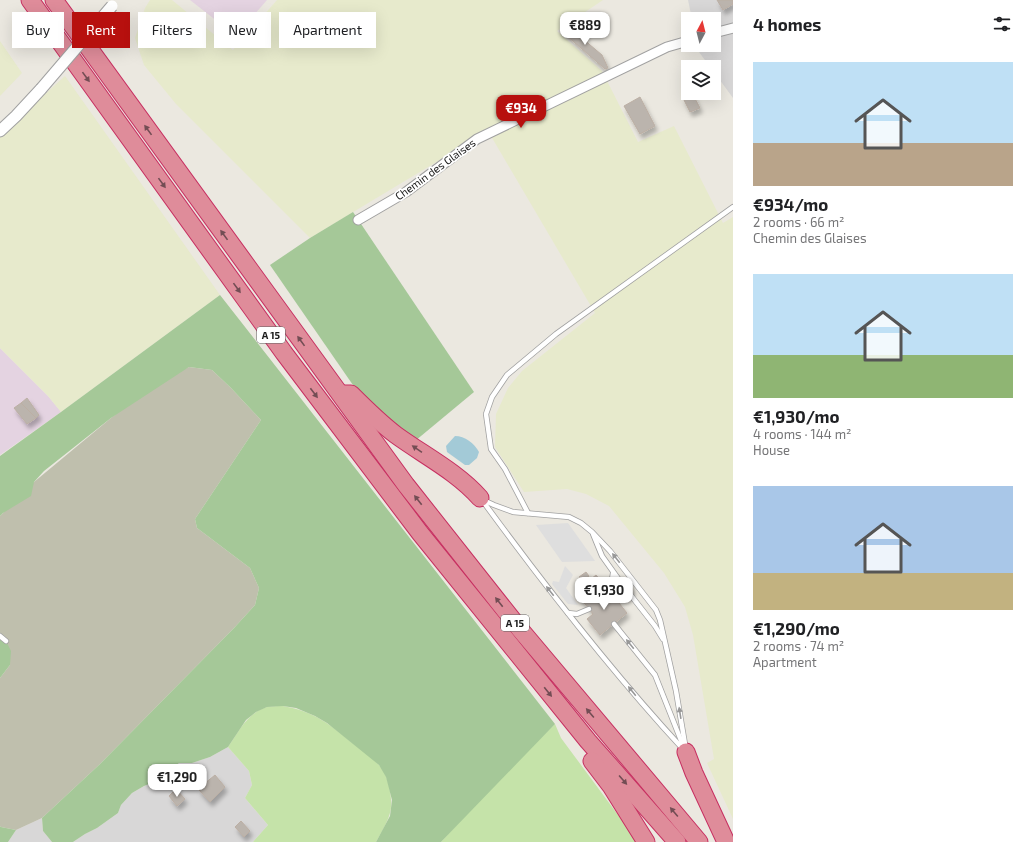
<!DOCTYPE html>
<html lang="en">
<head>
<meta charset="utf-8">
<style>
  :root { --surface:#fff; --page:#f6f6f6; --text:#202124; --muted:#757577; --accent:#b7100e }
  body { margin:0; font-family:"Exo 2",sans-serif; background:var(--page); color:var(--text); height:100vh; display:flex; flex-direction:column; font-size:15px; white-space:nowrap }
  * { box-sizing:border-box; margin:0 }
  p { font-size:13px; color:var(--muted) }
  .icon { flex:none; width:22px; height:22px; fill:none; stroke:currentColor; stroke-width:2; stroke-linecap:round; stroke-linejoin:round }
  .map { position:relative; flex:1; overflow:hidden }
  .drawer { display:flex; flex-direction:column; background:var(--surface); width:300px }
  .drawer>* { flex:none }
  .banner { position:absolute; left:12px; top:12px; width:380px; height:36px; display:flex; gap:8px }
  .needle { width:26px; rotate:7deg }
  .fabs { position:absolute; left:681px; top:12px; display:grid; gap:8px }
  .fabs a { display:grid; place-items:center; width:40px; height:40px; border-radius:0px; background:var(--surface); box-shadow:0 4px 16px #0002; font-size:20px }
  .price { position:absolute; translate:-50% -34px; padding:0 9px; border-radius:8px; background:#fff; color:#222; font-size:13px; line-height:26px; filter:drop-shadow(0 1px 2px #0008) }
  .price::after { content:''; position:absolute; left:50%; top:24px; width:12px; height:9px; margin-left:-6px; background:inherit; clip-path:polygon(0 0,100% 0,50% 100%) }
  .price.active { background:var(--accent); color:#fff }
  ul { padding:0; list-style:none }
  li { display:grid; align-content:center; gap:8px; height:212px; padding:0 20px }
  li span { display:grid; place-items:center; height:124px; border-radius:0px; color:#555 }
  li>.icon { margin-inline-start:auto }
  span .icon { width:72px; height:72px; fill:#fffc; stroke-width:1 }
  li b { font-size:17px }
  h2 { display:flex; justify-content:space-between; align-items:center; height:48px; padding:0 20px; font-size:17px }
  .chip { padding:0 14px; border-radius:0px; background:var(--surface); box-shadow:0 4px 16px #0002; font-size:14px; line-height:36px }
  .chip.active { background:var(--accent); color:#fff }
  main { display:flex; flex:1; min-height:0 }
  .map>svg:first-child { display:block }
  .residential { fill:#d8d7d7 }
  .industrial { fill:#e4d3e1 }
  .construction { fill:#bfbfad }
  .farmland { fill:#e7eacc }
  .grass { fill:#c5e3a9 }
  .forest { fill:#a5c898 }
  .parking { fill:#dedede }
  .water { fill:#a3cad7 }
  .building { fill:#bbb4ad; stroke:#bcafa4; filter:url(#shadow) }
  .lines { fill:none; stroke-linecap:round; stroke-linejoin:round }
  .service-casing { stroke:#a1a1a1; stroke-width:6 }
  .minor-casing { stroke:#a1a1a1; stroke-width:11 }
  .tertiary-casing { stroke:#a1a1a1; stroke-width:13 }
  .motorway-casing { stroke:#c72f61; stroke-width:19 }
  .service { stroke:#fff; stroke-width:4.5 }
  .minor { stroke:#fff; stroke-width:9 }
  .tertiary { stroke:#fff; stroke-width:11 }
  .motorway { stroke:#df8c9a; stroke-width:17 }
  .tertiary-bridge-casing { stroke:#a1a1a1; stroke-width:13; stroke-linecap:butt }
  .tertiary-bridge { stroke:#fff; stroke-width:11 }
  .oneway { fill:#734d54 }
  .oneway2 { fill:#989898 }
  .labels { text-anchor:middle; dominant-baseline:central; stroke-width:3.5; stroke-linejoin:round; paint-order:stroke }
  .shield { fill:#fff; stroke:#5f5f5f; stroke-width:1 }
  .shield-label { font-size:10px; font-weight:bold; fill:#1a1a1a }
  .street-label { font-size:11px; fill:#1a1a1a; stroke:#fff }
</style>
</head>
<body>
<main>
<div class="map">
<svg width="733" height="842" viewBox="0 0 733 842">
  <defs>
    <filter id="shadow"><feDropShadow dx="2.5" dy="4.5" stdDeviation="2" flood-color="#0004"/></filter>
  </defs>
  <rect width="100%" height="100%" fill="#ebe8e0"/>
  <!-- residential -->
  <g class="residential">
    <polygon points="688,0 733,0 733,98 714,72 714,67 710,67 699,52 698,45 714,45 714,19 692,19"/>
    <polygon points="228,747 249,771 252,785 245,798 268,825 253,842 73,842 85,834 97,828 118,813 121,805 132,793 144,786 154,782 173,767 179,763 192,763 210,757"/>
    <polygon points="42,818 43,831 52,842 8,842 16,830"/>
  </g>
  <!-- industrial -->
  <g class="industrial">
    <polygon points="190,0 267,0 236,36"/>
    <polygon points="0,348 48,396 61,412 0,455"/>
  </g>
  <!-- construction -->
  <polygon class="construction" points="189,367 212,370 231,388 261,420 195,519 197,528 250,568 259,588 255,605 234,628 100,764 42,818 16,830 1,827 0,826 0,678 10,665 0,638 0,516 34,482 111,418 160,380"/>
  <!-- farmland -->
  <g class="farmland">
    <polygon points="150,0 172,0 233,50 277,0 603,0 557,31 602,71 638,142 674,126 723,223 733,217 733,819 707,763 714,759 693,635 685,607 664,573 609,506 586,494 567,489 524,492 495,447 496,414 508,388 522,371 595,313 488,131 310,238 176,104 144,65 135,38 145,8"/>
    <polygon points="0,41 22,73 0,96"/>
    <polygon points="65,76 220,295 61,412 48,396 0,348 0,135"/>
  </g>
  <!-- grass -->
  <g class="grass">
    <path d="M283 706C316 712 329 724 355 745 363 751 372 757 379 765 387 774 390 787 391 799 393 815 383 829 376 842H253L268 825 245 798 252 785 249 771 228 747C239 731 247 713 267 707 272 706 278 706 283 706Z"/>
    <polygon points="555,724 561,738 638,842 441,842 505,772"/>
  </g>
  <!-- forest -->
  <g class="forest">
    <polygon points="353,212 474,392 415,441 390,421 355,388 270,265 310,238"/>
    <polygon points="220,295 555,724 441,842 376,842 390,816 392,800 386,777 379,765 327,723 315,716 296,708 283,706 267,707 256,712 246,720 228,747 210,757 192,763 179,763 154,782 144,786 132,793 121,805 118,813 97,828 85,834 73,842 52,842 43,831 42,818 100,764 234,628 255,605 259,588 250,568 197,528 195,519 261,420 231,388 212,370 189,367 111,418 44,471 34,482 31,496 3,513 0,516 0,456 61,412"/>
    <polygon points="0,638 6,641 11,651 10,665 0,678"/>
    <polygon points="0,826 1,827 16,830 8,842 0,842"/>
  </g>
  <!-- parking -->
  <g class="parking">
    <polygon points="568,523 595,561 562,562 536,525"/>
    <polygon points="565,566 573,575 566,588 578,605 568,604 552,584 553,581 559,582"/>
  </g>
  <!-- water -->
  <path class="water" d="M455 436C465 436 474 443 479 452L477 458 469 465H465L447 452 446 446Z"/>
  <!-- building -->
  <g class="building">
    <polygon points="717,0 733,0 733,4 723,10"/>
    <polygon points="564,25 570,28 602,55 608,68 605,69 560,30"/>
    <polygon points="692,93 700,108 690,112 683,98"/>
    <polygon points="640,97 655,126 640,134 624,106"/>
    <polygon points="27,398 39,415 36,418 21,403"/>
    <polygon points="21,403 36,418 27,424 14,408"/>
    <polygon points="586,572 589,576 583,581 579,577"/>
    <polygon points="596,575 607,588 591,601 586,595 582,598 576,591"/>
    <polygon points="627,581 633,590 625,597 618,588"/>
    <polygon points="607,588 627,613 600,635 587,619 593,614 581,599 586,595 591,601"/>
    <polygon points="215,775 225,787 210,802 198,789"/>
    <polygon points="176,789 185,799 177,806 169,796"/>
    <polygon points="241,821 250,831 244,837 235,827"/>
  </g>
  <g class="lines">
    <defs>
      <g id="service">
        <path d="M482 500C545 586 611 671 683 749"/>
        <polyline points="483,500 494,505 513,512 569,517 581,523 592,532 610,551 656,610 660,620 676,691 686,750"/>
        <polyline points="528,513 505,469 491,449 486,414 492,397 507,375 556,334 733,207"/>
        <polyline points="593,534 602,556 622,584"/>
        <polyline points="610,592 613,573"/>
        <polyline points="629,593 655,626 663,639"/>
        <polyline points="568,613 577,614 589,609"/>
        <polyline points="614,624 655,675 682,743"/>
        <polyline points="0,636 6,641"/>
      </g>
      <g id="minor">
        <polyline points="714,33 733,28"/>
        <polyline points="358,220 406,192 477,139 667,47 688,41"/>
      </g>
      <polyline id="tertiary" points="0,131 16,116 41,89"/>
      <g id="motorway">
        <polyline points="30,0 284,353 420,533 588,741 677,842"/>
        <polyline points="54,0 406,485 519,628 699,842"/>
        <path d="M344 394H351C365 408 380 423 396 435 425 456 457 472 480 498"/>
        <polyline points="686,752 694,773 726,842"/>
        <polyline points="592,761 611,786 646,842"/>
      </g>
    </defs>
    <!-- service casing -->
    <use href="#service" class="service-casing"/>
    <!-- minor casing -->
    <use href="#minor" class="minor-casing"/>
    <!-- tertiary casing -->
    <use href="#tertiary" class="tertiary-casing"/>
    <!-- motorway casing -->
    <use href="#motorway" class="motorway-casing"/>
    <!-- service -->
    <use href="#service" class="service"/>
    <!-- minor -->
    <use href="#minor" class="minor"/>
    <!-- tertiary -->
    <use href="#tertiary" class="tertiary"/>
    <!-- motorway -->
    <use href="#motorway" class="motorway"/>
    <defs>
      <polyline id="tertiary-bridge" points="41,89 112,6"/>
    </defs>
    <!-- tertiary-bridge casing -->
    <use href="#tertiary-bridge" class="tertiary-bridge-casing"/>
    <!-- tertiary-bridge -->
    <use href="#tertiary-bridge" class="tertiary-bridge"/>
  </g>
  <!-- one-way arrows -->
  <defs><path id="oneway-solid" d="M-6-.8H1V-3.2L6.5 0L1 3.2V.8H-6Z"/></defs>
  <g class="oneway">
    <use href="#oneway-solid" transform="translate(86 77) rotate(54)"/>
    <use href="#oneway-solid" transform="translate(148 130) rotate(-126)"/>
    <use href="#oneway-solid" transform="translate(162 183) rotate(54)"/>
    <use href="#oneway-solid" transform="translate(224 235) rotate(-126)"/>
    <use href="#oneway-solid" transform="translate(237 288) rotate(54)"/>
    <use href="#oneway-solid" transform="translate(301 341) rotate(-126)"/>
    <use href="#oneway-solid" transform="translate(314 393) rotate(53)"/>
    <use href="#oneway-solid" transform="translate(417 449) rotate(-146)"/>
    <use href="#oneway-solid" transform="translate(418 500) rotate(-128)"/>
    <use href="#oneway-solid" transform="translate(499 602) rotate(-128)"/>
    <use href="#oneway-solid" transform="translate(548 692) rotate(51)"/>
    <use href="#oneway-solid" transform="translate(590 713) rotate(-130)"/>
    <use href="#oneway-solid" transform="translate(623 780) rotate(49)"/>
    <use href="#oneway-solid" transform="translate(674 812) rotate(-130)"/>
  </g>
  <g class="oneway2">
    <use href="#oneway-solid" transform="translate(616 558) rotate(-128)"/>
    <use href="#oneway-solid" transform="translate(550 591) rotate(-128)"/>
    <use href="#oneway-solid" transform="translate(630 644) rotate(-129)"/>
    <use href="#oneway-solid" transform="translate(632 691) rotate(-129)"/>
    <use href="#oneway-solid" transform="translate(680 713) rotate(-99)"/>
  </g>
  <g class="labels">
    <!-- shield labels -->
    <g class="shield">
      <rect x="257" y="327" width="28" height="16" rx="3"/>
      <rect x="501" y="615" width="28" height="16" rx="3"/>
    </g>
    <g class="shield-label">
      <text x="271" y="335">A 15</text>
      <text x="515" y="623">A 15</text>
    </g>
    <!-- street labels -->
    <g class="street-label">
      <text transform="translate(435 169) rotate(-36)">Chemin des Glaises</text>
    </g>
  </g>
</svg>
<div class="fabs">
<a><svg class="needle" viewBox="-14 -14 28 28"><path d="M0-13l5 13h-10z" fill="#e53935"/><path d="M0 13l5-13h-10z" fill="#757577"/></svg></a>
<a><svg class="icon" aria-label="layers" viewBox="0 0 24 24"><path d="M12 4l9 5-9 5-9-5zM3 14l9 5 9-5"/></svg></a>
</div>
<b class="price" style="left:585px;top:46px">€889</b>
<b class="price active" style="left:521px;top:129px">€934</b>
<b class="price" style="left:604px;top:611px">€1,930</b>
<b class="price" style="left:177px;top:798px">€1,290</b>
<div class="banner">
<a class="chip">Buy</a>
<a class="chip active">Rent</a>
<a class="chip">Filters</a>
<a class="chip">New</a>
<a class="chip">Apartment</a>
</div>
</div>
<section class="drawer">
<h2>4 homes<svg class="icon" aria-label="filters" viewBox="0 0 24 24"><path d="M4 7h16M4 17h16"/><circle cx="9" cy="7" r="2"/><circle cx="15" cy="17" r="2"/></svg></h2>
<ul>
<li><span style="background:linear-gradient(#bfe0f5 65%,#b9a48a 0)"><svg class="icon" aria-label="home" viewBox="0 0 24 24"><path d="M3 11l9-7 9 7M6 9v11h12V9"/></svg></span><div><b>€934/mo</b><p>2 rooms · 66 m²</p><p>Chemin des Glaises</p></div></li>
<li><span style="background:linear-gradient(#bfe0f5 65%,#8fb573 0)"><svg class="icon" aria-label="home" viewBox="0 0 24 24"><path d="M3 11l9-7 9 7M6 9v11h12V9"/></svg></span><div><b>€1,930/mo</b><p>4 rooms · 144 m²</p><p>House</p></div></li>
<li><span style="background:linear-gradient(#a9c7e8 70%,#c2b280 0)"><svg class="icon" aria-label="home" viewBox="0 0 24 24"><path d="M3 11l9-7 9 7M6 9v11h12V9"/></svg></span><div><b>€1,290/mo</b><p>2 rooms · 74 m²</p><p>Apartment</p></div></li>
</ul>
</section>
</main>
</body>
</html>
